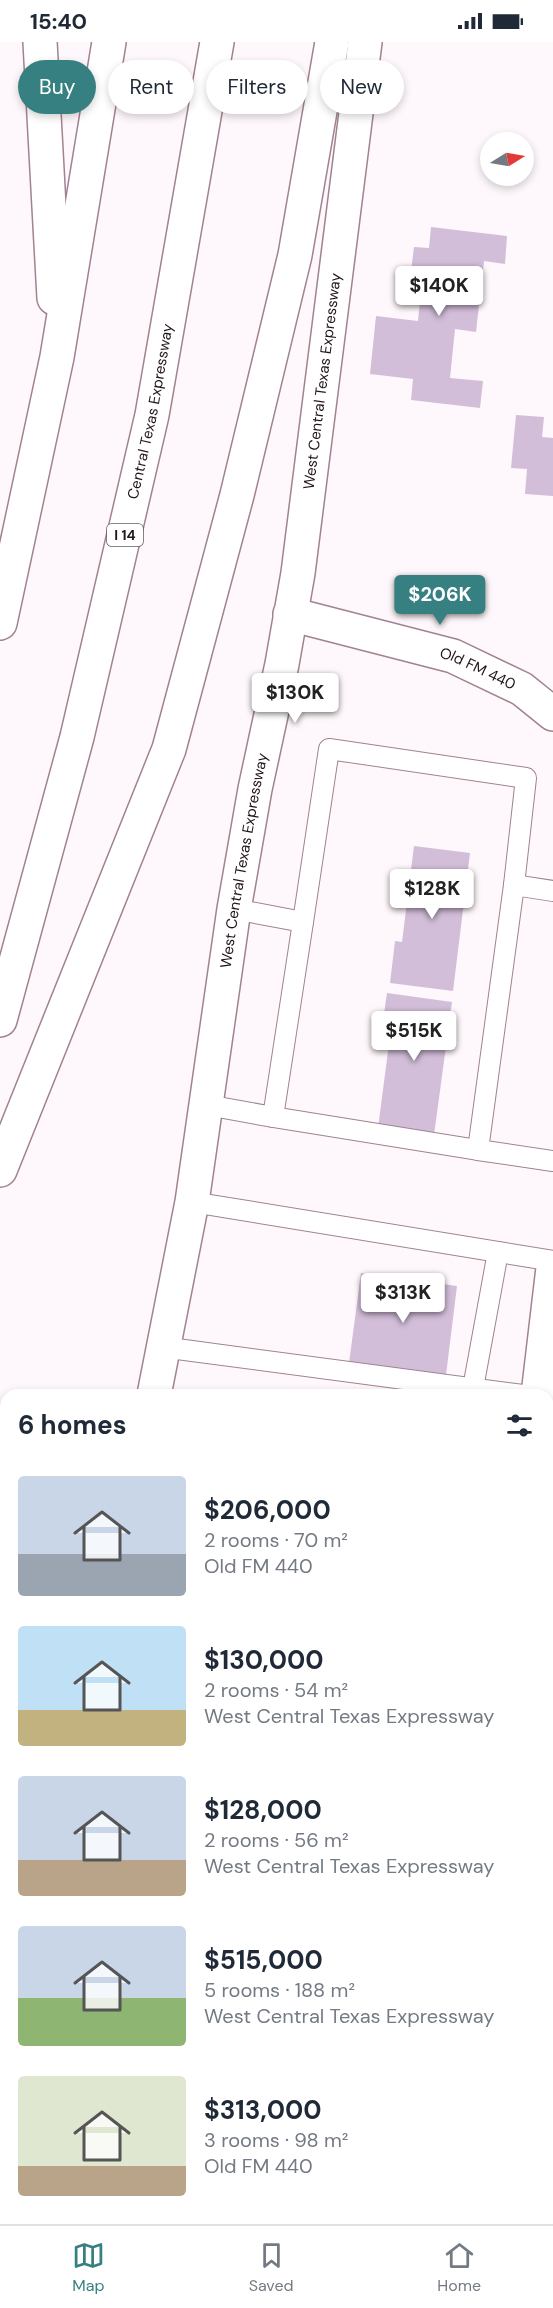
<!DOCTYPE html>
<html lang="en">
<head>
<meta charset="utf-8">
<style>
  :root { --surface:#fff; --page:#f2f2f3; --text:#1f2937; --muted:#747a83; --line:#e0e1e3; --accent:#378081 }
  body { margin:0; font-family:"DM Sans",sans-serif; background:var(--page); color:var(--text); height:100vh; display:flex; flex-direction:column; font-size:22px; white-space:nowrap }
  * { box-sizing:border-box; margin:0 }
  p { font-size:20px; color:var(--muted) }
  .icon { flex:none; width:33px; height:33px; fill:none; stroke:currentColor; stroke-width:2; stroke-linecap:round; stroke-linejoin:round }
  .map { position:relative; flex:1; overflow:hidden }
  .side { position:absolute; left:0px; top:1347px; width:554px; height:836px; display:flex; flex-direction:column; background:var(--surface); border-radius:18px 18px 0 0; box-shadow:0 3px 9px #0003 }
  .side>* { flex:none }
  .banner { position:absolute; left:18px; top:18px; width:518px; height:54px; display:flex; gap:12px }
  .needle { width:39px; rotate:79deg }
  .controls { position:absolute; left:480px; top:90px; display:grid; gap:12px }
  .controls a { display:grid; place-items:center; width:54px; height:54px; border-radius:50%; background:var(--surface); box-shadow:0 3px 9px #0003; font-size:30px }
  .price { position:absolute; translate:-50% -51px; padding:0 14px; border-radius:6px; background:#fff; color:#222; font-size:20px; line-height:39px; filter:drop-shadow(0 2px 3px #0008) }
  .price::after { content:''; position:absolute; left:50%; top:36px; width:18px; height:14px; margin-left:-9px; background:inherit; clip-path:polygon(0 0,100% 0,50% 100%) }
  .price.selected { background:var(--accent); color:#fff }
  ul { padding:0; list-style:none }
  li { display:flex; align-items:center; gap:18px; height:150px; padding:0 18px }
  li span { display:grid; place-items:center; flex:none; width:168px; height:120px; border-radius:6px; color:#555 }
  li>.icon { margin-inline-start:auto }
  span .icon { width:72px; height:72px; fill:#fffc; stroke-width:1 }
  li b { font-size:26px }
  h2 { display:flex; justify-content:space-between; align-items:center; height:72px; padding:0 18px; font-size:26px }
  .pill { padding:0 21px; border-radius:27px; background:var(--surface); box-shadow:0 3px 9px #0003; font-size:21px; line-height:54px }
  .pill.selected { background:var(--accent); color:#fff }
  .status { display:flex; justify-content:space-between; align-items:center; height:42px; padding:0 30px; background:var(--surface); direction:ltr }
  .status svg { height:16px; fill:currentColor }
  .menu { display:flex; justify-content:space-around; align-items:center; height:84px; border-top:2px solid var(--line); background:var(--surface); font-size:16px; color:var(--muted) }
  .menu a { display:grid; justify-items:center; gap:3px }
  .menu .selected { color:var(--accent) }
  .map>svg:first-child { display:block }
  .building { fill:#d3beda }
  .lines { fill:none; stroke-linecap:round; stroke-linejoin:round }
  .service-casing { stroke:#a18291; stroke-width:22 }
  .minor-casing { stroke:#a18291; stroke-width:36 }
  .secondary-casing { stroke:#a18291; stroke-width:36 }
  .motorway-casing { stroke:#a18291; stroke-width:36 }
  .service { stroke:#fff; stroke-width:20 }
  .minor { stroke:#fff; stroke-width:33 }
  .secondary { stroke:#fff; stroke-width:33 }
  .motorway { stroke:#fff; stroke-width:33 }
  .labels { text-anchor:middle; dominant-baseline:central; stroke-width:5; stroke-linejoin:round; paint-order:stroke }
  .shield { fill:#fff; stroke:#645c60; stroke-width:1.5 }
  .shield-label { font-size:14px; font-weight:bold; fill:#22161c }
  .street-label { font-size:15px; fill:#22161c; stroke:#fff }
</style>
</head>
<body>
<div class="status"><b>15:40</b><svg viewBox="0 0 49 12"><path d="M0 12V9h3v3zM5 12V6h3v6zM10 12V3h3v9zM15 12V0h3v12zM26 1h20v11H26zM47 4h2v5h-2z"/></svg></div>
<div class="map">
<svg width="553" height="2182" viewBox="0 0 553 2182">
  <rect width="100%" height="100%" fill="#fef7fb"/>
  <!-- building -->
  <g class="building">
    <polygon points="431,185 507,194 505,222 484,219 476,290 455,287 450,336 483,339 480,366 411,358 413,337 370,332 376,274 418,279 422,239 410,237 414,205 429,206"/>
    <polygon points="516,373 544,375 542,395 553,396 553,454 525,452 527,427 511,426"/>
    <polygon points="414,804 470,811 453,949 390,941 395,899 402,900"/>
    <polygon points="387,951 452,960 434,1093 378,1086 390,994 381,993"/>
    <polygon points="361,1231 457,1244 446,1333 349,1321"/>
    <polygon points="548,1984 553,1985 553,2111 548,2110"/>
  </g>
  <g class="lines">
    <defs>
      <g id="service">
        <polyline points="553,849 514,843 478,1108 553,1119"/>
        <polyline points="303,880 329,707 526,736 514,843"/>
        <polyline points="207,1063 273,1075 303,880 234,867"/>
        <polyline points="273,1075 478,1108"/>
        <polyline points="192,1160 553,1219"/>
        <polyline points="162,1305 523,1353"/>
        <polyline points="473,1346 498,1210"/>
        <polyline points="548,1668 553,1668"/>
        <polyline points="548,1853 553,1849"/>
        <polyline points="548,2127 553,2128"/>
        <polyline points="181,2182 182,2176"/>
        <polyline points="307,2182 308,2176"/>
      </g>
      <g id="minor">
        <path id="s1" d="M290 572 453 614 522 647 553 672"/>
        <polyline points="538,1353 553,1226"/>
        <polyline points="427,2182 428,2176"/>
      </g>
      <g id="secondary">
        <path id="s2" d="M154 1353 192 1160 234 867 255 747 282 622 298 531 365 0"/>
        <polyline points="0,2000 6,1982"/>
        <polyline points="0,2165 6,2166"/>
        <polyline points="83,2176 120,2182"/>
      </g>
      <g id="motorway">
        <polyline points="40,0 54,256"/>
        <polyline points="0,581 57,315 109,0"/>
        <path id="s3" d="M0 978 77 695 152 373 217 0"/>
        <polyline points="0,1128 169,707 237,453 295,213 332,0"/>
      </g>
    </defs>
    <!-- service casing -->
    <use href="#service" class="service-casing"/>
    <!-- minor casing -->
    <use href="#minor" class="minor-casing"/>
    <!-- secondary casing -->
    <use href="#secondary" class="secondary-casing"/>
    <!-- motorway casing -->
    <use href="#motorway" class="motorway-casing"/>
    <!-- service -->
    <use href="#service" class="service"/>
    <!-- minor -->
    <use href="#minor" class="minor"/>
    <!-- secondary -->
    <use href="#secondary" class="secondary"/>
    <!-- motorway -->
    <use href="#motorway" class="motorway"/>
  </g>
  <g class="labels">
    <!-- shield labels -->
    <rect class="shield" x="107" y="482" width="36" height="22" rx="4.5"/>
    <g class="shield-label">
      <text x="125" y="493">I 14</text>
    </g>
    <!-- street labels -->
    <g class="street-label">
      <text stroke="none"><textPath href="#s2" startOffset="1028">West Central Texas Expressway</textPath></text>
      <text stroke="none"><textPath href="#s3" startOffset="627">Central Texas Expressway</textPath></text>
      <text stroke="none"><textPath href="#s1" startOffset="196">Old FM 440</textPath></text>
      <text stroke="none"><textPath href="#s2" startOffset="542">West Central Texas Expressway</textPath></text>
    </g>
  </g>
</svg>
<div class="controls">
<a><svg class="needle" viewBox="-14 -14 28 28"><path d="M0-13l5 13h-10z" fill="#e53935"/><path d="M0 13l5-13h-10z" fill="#747a83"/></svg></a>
</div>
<b class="price" style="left:439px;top:275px">$140K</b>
<b class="price selected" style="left:440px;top:584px">$206K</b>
<b class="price" style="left:295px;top:682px">$130K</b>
<b class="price" style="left:432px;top:878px">$128K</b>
<b class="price" style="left:414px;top:1020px">$515K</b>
<b class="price" style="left:403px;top:1282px">$313K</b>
<div class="banner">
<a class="pill selected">Buy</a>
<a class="pill">Rent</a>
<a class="pill">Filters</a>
<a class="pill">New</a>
</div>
<section class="side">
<h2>6 homes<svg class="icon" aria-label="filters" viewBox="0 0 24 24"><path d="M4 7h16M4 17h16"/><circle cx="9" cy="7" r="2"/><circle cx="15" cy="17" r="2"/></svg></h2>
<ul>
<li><span style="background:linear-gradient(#c9d6e8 65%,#9aa5b1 0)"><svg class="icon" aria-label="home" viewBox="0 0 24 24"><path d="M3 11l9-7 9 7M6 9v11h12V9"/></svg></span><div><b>$206,000</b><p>2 rooms · 70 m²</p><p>Old FM 440</p></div></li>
<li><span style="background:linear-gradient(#bfe0f5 70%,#c2b280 0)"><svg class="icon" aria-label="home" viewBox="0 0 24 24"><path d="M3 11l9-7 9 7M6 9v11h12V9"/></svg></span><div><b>$130,000</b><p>2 rooms · 54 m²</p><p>West Central Texas Expressway</p></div></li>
<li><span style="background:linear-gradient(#c9d6e8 70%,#b9a48a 0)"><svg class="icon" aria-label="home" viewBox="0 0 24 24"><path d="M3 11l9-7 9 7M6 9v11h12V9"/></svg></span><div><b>$128,000</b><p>2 rooms · 56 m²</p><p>West Central Texas Expressway</p></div></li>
<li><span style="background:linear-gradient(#c9d6e8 60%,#8fb573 0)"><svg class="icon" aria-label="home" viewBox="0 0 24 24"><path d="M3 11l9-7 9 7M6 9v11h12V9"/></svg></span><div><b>$515,000</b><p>5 rooms · 188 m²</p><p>West Central Texas Expressway</p></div></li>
<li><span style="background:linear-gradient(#dfe7d0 75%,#b9a48a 0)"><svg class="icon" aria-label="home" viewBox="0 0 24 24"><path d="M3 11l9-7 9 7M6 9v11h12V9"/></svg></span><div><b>$313,000</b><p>3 rooms · 98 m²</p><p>Old FM 440</p></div></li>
</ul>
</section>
</div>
<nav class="menu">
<a class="selected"><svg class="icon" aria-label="map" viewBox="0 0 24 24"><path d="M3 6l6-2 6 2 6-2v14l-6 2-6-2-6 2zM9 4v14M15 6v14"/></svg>Map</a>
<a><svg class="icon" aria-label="saved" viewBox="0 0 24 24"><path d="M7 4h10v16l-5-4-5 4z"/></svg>Saved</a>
<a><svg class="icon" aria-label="home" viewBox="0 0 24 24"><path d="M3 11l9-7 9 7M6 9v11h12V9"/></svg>Home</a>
</nav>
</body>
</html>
